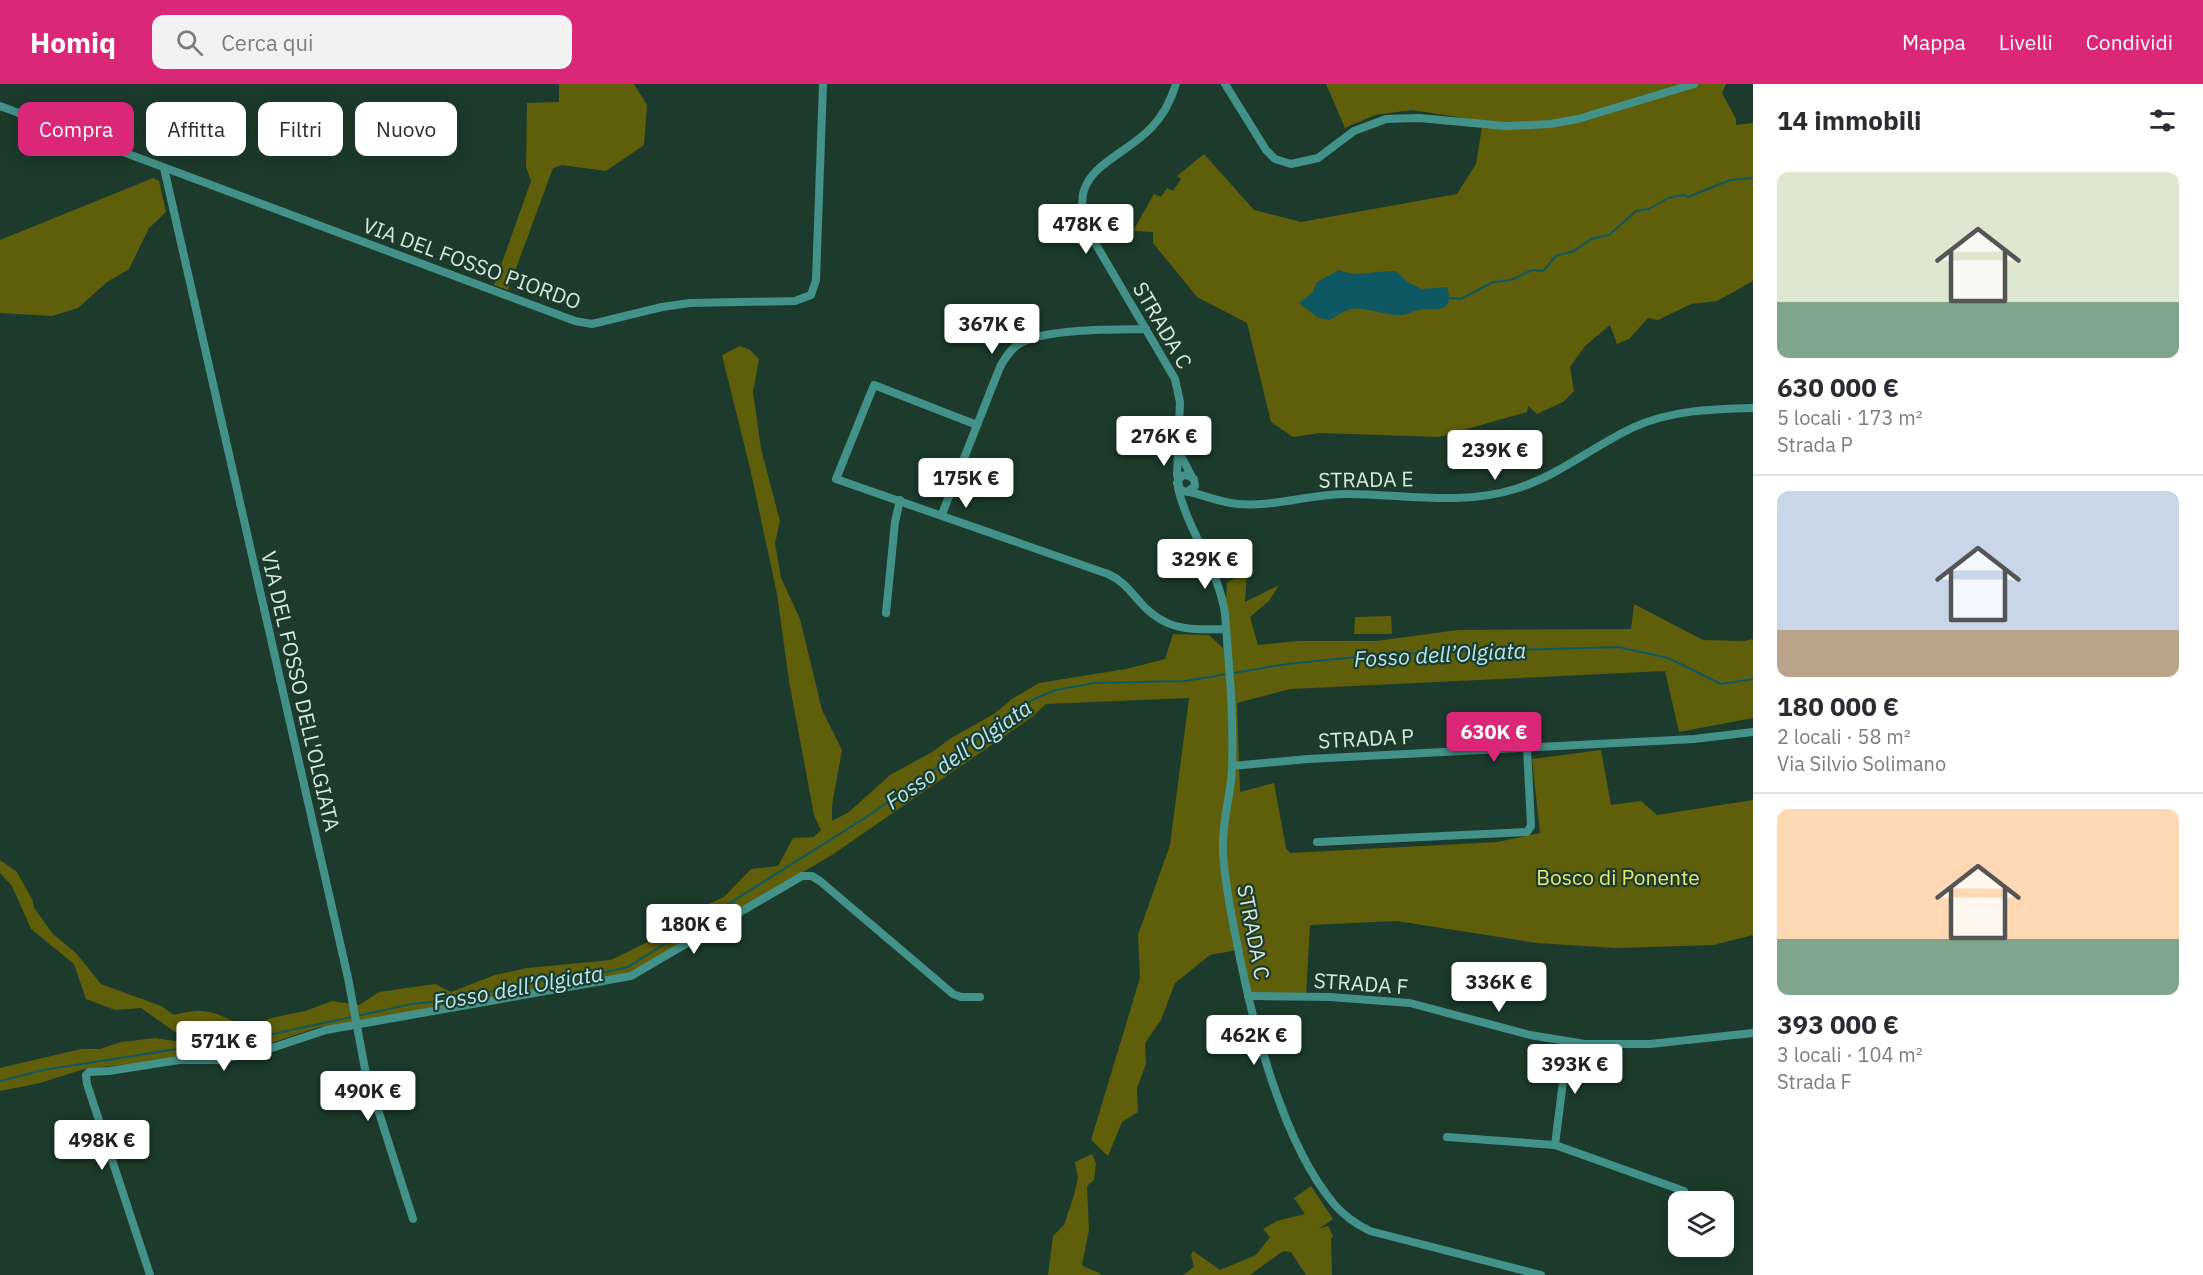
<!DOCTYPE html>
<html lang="it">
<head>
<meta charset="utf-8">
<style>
  :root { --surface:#fff; --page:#f2f2f3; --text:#2b2b33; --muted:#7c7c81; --line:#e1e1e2; --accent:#db2777 }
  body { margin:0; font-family:"IBM Plex Sans",sans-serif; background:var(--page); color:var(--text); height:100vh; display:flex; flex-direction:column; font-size:22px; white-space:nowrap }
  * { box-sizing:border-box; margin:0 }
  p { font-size:20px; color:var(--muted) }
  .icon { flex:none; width:33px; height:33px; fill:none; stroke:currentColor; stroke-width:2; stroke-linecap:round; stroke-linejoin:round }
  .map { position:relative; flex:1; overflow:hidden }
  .sheet { display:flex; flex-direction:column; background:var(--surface); width:450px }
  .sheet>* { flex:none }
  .hud { position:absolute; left:18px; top:18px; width:570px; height:54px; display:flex; gap:12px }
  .fabs { position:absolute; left:1668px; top:1107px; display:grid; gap:12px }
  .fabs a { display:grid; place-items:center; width:66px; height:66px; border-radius:12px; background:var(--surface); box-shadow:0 3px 15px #0003; font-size:30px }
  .price { position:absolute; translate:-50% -51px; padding:0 14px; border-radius:6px; background:#fff; color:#222; font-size:20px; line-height:39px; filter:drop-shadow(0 2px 3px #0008) }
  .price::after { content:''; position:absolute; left:50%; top:36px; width:18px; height:14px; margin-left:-9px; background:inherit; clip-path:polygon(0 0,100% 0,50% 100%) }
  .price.active { background:var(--accent); color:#fff }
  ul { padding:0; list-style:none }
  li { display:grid; align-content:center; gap:12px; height:318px; padding:0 24px }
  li+li { border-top:2px solid var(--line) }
  li span { display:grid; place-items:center; height:186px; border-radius:12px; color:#555 }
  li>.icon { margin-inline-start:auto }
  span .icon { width:108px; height:108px; fill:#fffc; stroke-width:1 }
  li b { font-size:26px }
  h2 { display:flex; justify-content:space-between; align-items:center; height:72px; padding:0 24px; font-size:26px }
  .chip { padding:0 21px; border-radius:12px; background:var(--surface); box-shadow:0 3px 15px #0003; font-size:21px; line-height:54px }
  .chip.active { background:var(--accent); color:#fff }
  header { display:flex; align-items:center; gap:36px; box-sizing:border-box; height:84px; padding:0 30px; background:var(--accent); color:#fff }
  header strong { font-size:28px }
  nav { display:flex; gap:33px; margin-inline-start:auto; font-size:21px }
  .search { width:420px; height:54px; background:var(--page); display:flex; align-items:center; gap:15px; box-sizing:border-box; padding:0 21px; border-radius:12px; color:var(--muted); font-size:22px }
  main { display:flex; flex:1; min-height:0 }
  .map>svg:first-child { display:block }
  .green { fill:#5f5e0b }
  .water { fill:#0e5863 }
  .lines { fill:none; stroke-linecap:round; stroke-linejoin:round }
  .stream { stroke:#0e5863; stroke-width:2 }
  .minor { stroke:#439289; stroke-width:8 }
  .labels { text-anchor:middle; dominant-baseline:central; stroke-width:4.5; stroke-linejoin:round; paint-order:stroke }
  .street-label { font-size:21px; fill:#d7e9de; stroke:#1c3b2c }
  .park-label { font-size:21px; fill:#eae96f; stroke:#1c3b2c }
  .water-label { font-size:22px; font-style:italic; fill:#b2e9f4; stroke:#1c3b2c }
</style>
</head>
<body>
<header>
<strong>Homiq</strong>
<div class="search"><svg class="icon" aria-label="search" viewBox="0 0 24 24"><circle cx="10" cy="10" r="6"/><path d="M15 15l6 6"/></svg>Cerca qui</div>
<nav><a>Mappa</a><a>Livelli</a><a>Condividi</a></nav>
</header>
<main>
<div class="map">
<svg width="1753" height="1191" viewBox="0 0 1753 1191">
  <rect width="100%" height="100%" fill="#1c3b2c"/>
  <!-- green -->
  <g class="green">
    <polygon points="559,0 634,0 647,21 644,61 606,87 562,81 553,84 508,206 494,201 531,97 526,82 527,19 559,18"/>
    <polygon points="1326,0 1726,0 1722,9 1736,35 1736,41 1753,39 1753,197 1717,217 1691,220 1658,236 1648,234 1629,255 1617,260 1610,241 1585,262 1570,283 1574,307 1563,318 1537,330 1528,322 1527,328 1439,353 1320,349 1293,353 1271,338 1247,239 1197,213 1153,159 1153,148 1133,147 1154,110 1161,113 1167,104 1173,107 1181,95 1177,92 1204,70 1254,126 1301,138 1457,110 1476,80 1483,37 1412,26 1375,31 1345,44"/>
    <polygon points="153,94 159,97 166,128 149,144 129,185 107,198 78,224 52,232 0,229 0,156"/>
    <path d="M740 262 750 266 759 275 753 308 761 365 780 437 775 459 781 494 800 535 822 626 842 666 832 721V737L849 728 890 691 932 668 951 654 994 630 1012 615 1039 599 1126 585 1165 575 1173 550 1209 551 1223 564 1227 498 1247 488 1245 518 1279 501 1269 517 1250 533 1258 561 1298 557H1376L1458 546 1631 545 1634 520 1703 556 1744 557 1753 555V634L1679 648 1665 587 1290 605 1237 619 1240 708 1274 699 1286 764 1290 769 1497 758 1540 749 1532 675 1601 666 1611 721 1641 717 1657 731 1753 716V851L1713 861 1616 864 1537 859 1397 837 1310 841 1306 911 1248 912 1238 866 1210 871 1175 899 1161 936 1145 959 1146 980 1137 1004 1138 1028 1122 1038 1108 1072 1091 1056 1140 894 1138 851 1170 761 1189 614 1046 620 1032 633 832 771 630 889 359 939 319 943 247 967 84 985 40 999 0 1007V984L4 983 81 965H100L121 958 155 954 175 957 185 955 141 924 115 926 86 915 74 880 31 845 12 802 0 789V776L17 788 33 817 34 824 53 850 76 869 101 900 161 922 174 931C209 922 216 929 248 945L271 934 305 927 332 917 359 921 379 908 435 900 451 908 495 891 527 884 611 876 672 846 693 827 724 813 751 785 778 782 793 754 814 753 821 746 814 731 789 597 777 510 750 384 722 271Z"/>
    <polygon points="1391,532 1392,550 1354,550 1355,533"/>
    <path d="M1092 1070 1096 1079 1094 1096 1087 1102 1089 1146 1082 1181C1088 1186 1097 1186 1101 1191H1048L1053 1152 1064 1141 1074 1111 1078 1094 1075 1078Z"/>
    <polygon points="1311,1102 1333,1135 1319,1145 1328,1142 1333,1152 1331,1155 1332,1191 1306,1191 1291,1168 1283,1167 1250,1191 1183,1191 1194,1183 1191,1171 1193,1167 1220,1186 1256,1171 1270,1153 1263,1145 1277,1137 1305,1130 1294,1114"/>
  </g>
  <!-- water -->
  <path class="water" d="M1339 186C1355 194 1378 186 1396 187L1409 199 1422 205 1447 203C1454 226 1442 225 1425 225 1415 225 1407 232 1397 231 1382 231 1365 222 1350 225 1343 227 1336 233 1329 236L1317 233 1299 219 1312 209 1317 198Z"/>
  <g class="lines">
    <!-- stream -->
    <g class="stream">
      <polyline points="1449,214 1461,215 1493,198 1511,196 1532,186 1543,187 1556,172 1574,167 1591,155 1609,151 1636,127 1649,125 1668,114 1683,111 1688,113 1730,96 1753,94"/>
      <polyline points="0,997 43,986 268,951 412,920 459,915 537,897 601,889 628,883 865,734 1034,615 1056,606 1094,599 1185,597 1287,580 1387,570 1618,563 1668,574 1721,600 1753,595"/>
    </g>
    <!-- minor -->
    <g class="minor">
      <path d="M1176 0C1171 16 1163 32 1151 44 1117 79 1060 87 1091 152L1175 295 1180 318 1177 391 1180 406 1187 408 1195 402 1194 395 1187 391 1181 392 1177 399"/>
      <polyline points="1225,0 1266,66 1275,75 1291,80 1318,74 1354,47 1386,35 1419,34 1506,42 1550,40 1578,35 1694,0"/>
      <polyline points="0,22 575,237 592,240 662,223 690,219 795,217 811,211 816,196 823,0"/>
      <polyline points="164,84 348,894 365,985 413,1135"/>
      <path d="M977 341 874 301 836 395 1108 490C1122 496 1130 507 1140 518 1165 547 1190 546 1226 545"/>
      <polyline points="1178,366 1192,393"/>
      <path d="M1178 404C1188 447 1219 486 1225 530 1229 581 1234 633 1232 684 1231 713 1221 740 1223 769 1225 799 1231 830 1237 859 1252 937 1282 1059 1334 1120 1344 1132 1356 1140 1370 1147L1541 1191"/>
      <path d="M1190 408C1206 412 1222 419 1238 420 1275 423 1310 410 1347 410 1402 410 1462 422 1515 405 1558 392 1592 363 1632 344 1670 326 1712 325 1753 324"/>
      <path d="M942 430 1000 283C1005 274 1011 264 1021 259 1046 244 1116 246 1146 245"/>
      <polyline points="886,529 895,438 900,416"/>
      <polyline points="1232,682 1308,675 1694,655 1753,648"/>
      <polyline points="1317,758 1527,748 1531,742 1527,664"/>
      <polyline points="1248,912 1330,913 1410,919 1530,951 1585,960 1650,960 1753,949"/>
      <polyline points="1447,1053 1555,1061 1684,1107"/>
      <polyline points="1555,1061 1568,958"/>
      <polyline points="150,1191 87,1000 86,991 89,988 109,987 179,976 219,976 275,963 326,946 631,892 802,792 812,792 820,797 953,910 961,913 980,913"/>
    </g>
  </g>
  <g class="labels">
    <!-- street labels -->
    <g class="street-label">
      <text transform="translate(472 179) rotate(20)">VIA DEL FOSSO PIORDO</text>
      <text transform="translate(1163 241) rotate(60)">STRADA C</text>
      <text transform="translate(1366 395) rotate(-1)">STRADA E</text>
      <text transform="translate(301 607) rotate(77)">VIA DEL FOSSO DELL'OLGIATA</text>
      <text transform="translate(1366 654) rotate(-3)">STRADA P</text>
      <text transform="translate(1254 848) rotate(79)">STRADA C</text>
      <text transform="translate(1361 899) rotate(4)">STRADA F</text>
    </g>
    <!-- park labels -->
    <g class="park-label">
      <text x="1618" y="793">Bosco di Ponente</text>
    </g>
    <!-- water labels -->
    <g class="water-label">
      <text transform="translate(1440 570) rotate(-3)">Fosso dell’Olgiata</text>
      <text transform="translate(958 670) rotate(-35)">Fosso dell’Olgiata</text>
      <text transform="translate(518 903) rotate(-10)">Fosso dell’Olgiata</text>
    </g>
  </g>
</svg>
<div class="fabs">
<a><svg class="icon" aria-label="layers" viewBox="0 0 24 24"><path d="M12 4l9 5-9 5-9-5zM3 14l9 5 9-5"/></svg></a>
</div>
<b class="price" style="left:1086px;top:171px">478K €</b>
<b class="price" style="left:992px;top:271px">367K €</b>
<b class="price" style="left:1164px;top:383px">276K €</b>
<b class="price" style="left:1495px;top:397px">239K €</b>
<b class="price" style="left:966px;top:425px">175K €</b>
<b class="price" style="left:1205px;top:506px">329K €</b>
<b class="price active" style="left:1494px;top:679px">630K €</b>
<b class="price" style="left:694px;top:871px">180K €</b>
<b class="price" style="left:1499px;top:929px">336K €</b>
<b class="price" style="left:1254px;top:982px">462K €</b>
<b class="price" style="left:224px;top:988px">571K €</b>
<b class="price" style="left:1575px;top:1011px">393K €</b>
<b class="price" style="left:368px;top:1038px">490K €</b>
<b class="price" style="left:102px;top:1087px">498K €</b>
<div class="hud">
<a class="chip active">Compra</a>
<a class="chip">Affitta</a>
<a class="chip">Filtri</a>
<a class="chip">Nuovo</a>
</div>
</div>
<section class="sheet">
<h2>14 immobili<svg class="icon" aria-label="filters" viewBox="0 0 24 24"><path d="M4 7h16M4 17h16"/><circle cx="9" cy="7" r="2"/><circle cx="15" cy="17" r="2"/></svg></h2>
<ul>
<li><span style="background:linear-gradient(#dfe7d0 70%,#7fa58c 0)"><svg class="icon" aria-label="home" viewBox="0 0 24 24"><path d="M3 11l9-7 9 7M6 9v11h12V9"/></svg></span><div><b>630 000 €</b><p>5 locali · 173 m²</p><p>Strada P</p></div></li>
<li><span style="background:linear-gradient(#c9d6e8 75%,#b9a48a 0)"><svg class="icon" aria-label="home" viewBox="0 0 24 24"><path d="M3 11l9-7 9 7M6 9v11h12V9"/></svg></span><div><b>180 000 €</b><p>2 locali · 58 m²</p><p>Via Silvio Solimano</p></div></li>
<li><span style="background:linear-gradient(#ffd9b3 70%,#7fa58c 0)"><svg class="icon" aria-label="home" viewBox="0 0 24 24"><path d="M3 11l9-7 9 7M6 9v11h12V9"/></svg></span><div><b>393 000 €</b><p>3 locali · 104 m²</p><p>Strada F</p></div></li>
</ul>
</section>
</main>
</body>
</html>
